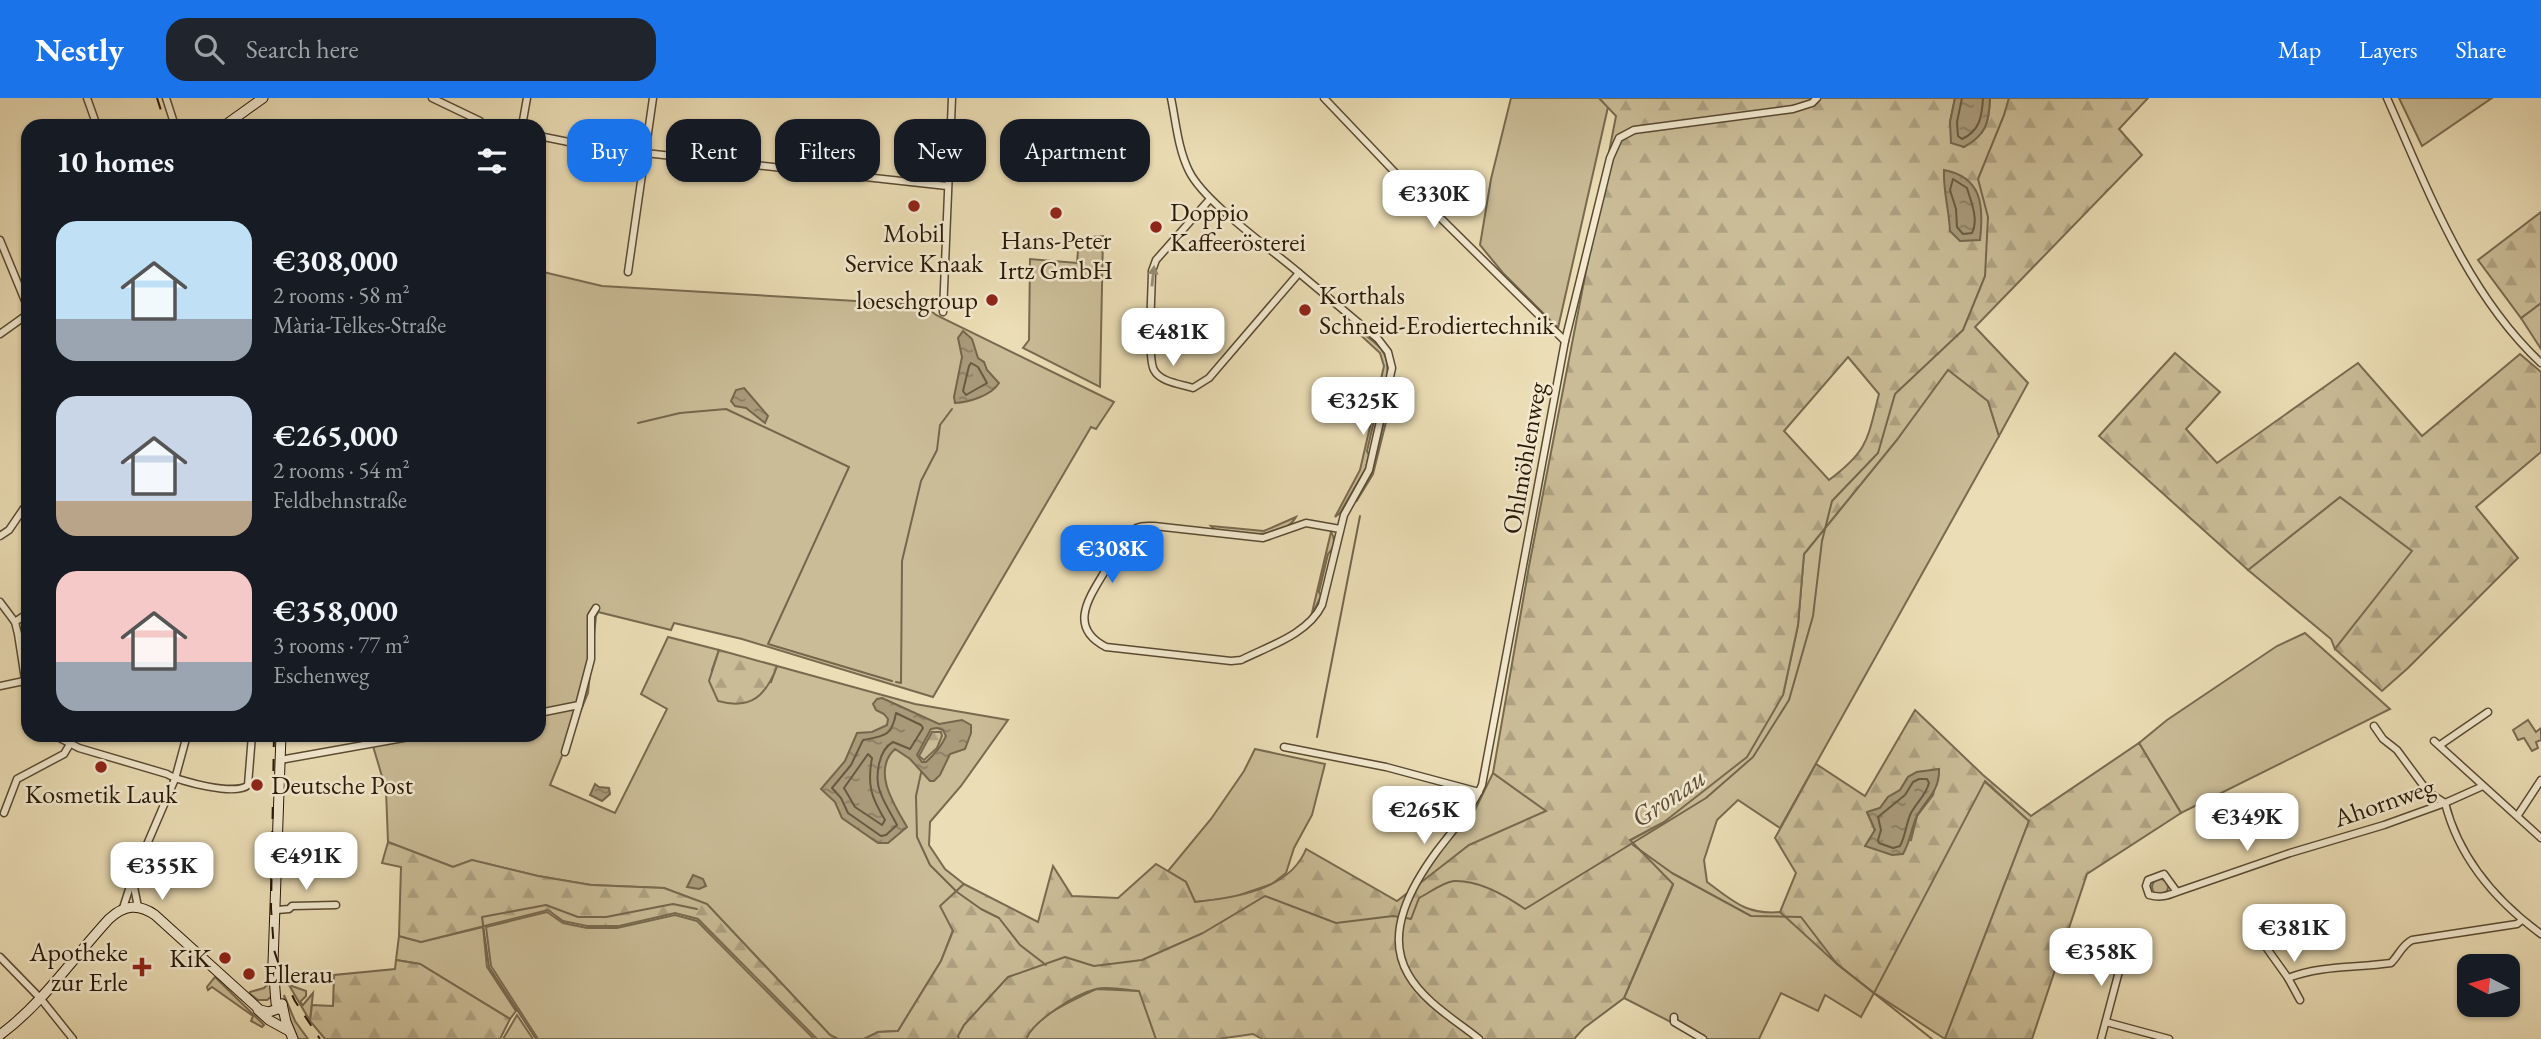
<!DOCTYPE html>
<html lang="en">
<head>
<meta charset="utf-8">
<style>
  :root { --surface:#171b24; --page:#20242c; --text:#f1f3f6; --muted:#9ea1a6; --accent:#1a73e8 }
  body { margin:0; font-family:"EB Garamond",serif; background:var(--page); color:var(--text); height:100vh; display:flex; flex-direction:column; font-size:26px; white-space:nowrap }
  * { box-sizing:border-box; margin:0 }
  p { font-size:23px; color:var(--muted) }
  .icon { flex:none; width:38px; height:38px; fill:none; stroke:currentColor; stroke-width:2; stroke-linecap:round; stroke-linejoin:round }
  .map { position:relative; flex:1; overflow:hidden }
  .panel { position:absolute; left:21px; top:21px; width:525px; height:623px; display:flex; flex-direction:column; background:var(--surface); border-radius:21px; box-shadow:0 2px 5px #0004 }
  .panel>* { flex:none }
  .banner { position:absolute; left:567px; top:21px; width:665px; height:63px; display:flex; gap:14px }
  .needle { width:46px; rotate:276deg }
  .fabs { position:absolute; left:2457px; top:856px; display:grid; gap:14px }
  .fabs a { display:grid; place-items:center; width:63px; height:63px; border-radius:14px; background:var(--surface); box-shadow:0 2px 5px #0004; font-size:35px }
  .price { position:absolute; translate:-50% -60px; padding:0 16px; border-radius:14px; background:#fff; color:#222; font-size:23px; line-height:46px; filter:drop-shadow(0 2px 4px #0008) }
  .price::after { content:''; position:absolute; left:50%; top:42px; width:21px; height:16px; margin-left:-10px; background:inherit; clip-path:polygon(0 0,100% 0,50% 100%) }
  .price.active { background:var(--accent); color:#fff }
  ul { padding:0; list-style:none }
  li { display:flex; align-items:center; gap:21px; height:175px; padding:0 35px }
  li span { display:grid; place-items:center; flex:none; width:196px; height:140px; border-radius:21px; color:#555 }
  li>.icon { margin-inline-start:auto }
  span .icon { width:84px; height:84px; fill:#fffc; stroke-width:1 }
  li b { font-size:30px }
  h2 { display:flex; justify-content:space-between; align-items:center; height:84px; padding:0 35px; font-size:30px }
  .chip { padding:0 24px; border-radius:21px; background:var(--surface); box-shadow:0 2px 5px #0004; font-size:24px; line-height:63px }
  .chip.active { background:var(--accent); color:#fff }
  header { display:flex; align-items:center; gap:42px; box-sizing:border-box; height:98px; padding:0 35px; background:var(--accent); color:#fff }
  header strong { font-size:33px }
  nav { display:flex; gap:38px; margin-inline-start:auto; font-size:24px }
  .search { width:490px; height:63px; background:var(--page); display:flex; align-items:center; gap:18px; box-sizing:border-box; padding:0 24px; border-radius:21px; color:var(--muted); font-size:26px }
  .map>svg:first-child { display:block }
  .green { fill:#cabc97; stroke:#796a4f; stroke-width:2 }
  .forest { fill:url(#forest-firs); stroke:#796a4f; stroke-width:2; fill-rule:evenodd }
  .water { fill:url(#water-ripples); stroke:#75664c; stroke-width:2; fill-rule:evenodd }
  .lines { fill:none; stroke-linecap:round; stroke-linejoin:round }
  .shore { stroke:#685a40; stroke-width:2 }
  .stream { stroke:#75664c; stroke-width:2 }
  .street-casing { stroke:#594a32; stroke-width:9 }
  .secondary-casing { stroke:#281907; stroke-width:11 }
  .street { stroke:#f2e9cf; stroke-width:6 }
  .secondary { stroke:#f2e9cf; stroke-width:9 }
  .rail { stroke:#281907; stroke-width:2; stroke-dasharray:12 12; stroke-linecap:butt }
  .oneway { fill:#978b75 }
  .poi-dot { fill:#8f2418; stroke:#f2e9cf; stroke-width:2.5 }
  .labels { text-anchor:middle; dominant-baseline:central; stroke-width:5; stroke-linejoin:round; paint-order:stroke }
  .poi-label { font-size:26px; fill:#281907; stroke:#f2e9cf; text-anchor:start }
  .street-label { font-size:26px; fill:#281907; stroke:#f2e9cf }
  .water-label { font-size:28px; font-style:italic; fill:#5c4d35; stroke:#f2e9cf }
</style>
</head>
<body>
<header>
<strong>Nestly</strong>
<div class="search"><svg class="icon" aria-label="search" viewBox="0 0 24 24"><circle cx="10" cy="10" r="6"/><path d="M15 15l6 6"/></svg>Search here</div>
<nav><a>Map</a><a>Layers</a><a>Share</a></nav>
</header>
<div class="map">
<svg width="2541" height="941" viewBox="0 0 2541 941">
  <defs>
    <pattern id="forest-firs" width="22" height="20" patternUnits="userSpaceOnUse" patternTransform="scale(1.75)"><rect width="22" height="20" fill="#cabc97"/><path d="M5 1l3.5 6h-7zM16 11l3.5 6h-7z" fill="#aea181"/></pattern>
    <pattern id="water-ripples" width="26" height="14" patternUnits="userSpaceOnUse" patternTransform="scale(1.75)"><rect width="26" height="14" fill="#a99a7a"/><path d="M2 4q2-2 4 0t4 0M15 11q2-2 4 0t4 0" fill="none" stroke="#8a7d62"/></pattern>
  </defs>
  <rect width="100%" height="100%" fill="#ebddb5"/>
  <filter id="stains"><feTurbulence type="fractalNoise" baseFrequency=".00286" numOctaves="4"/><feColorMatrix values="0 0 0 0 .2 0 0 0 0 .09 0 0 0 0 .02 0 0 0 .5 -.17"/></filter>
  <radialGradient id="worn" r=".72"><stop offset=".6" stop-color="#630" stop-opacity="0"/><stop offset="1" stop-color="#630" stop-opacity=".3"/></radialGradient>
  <!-- green -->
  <g class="green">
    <polygon points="1511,0 1599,0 1608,9 1558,230 1503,175 1480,147 1491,81"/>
    <polygon points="2399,0 2492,0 2422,48"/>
    <polygon points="1103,138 1100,289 1023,250 1029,242 1030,161 1077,165 1079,140"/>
    <polygon points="539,173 602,188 924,207 936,217 1114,304 1096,331 1091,329 933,599 742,541 674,525 671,532 598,514 596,518 588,595 550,687 615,715 667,611 641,596 668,539 719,552 712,572 771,584 777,568 915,606 1008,622 961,688 930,724 929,747 945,771 964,786 941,808 953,832 941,863 898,933 878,934 864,941 838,941 830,937 707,806 664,790 591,787 538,778 472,762 453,769 388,744 386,692 373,648 373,637 539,637"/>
    <polygon points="2541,205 2541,251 2521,220"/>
    <path d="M1347 219C1353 223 1352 227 1358 231 1377 248 1390 249 1387 281L1383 284 1367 353 1369 357 1366 370 1340 415 1335 419 1360 372 1384 268 1380 255 1353 230 1346 220Z"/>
    <path d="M1948 271 1988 303 1999 338 1780 730 1738 702 1717 722 1704 762 1707 784C1733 803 1746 817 1780 814L1874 894 1984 683 2029 723 1945 941 1874 895 1861 919 1825 897 1818 913 1781 895 1759 941H1704L1624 900 1673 787 1629 743 1664 724 1783 597 1798 527 1804 456 1896 343Z"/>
    <polygon points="1389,300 1392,300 1373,376 1356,404 1371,378"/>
    <polygon points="2340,399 2413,453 2335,551 2331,541 2248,472"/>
    <path d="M1296 419C1281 445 1238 434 1215 432L1211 428 1264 433Z"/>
    <path d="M1331 434C1336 441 1334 450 1328 456L1319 494 1321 498 1311 519Z"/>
    <polygon points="2305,535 2390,611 2181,715 2139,645 2167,622 2277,548"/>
    <polygon points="2528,622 2536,634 2541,630 2541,642 2536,644 2538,650 2532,653 2524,640 2518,642 2513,632"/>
    <polygon points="1255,651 1325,666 1312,717 1294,750 1286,775 1272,786 1231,800 1195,804 1186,784 1168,773 1211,721 1244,673"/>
    <polygon points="1493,675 1547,713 1469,747 1411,793 1440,752 1474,714"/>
    <circle cx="2160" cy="789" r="8"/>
    <polygon points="547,814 563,825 587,830 617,830 675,817 697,823 814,941 538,941 491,868 486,829"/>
    <polygon points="483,829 487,869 516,913 510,921 420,866 396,862 399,838 421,844"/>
    <polygon points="215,879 264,927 262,929 251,923 253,918 212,889 208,892 207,889"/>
    <polygon points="272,882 272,898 267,902 258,902 250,896 250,894 264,890"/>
    <polygon points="289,887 306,893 306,898 300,904 303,907 313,895 310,923"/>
    <path d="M1096 891 1140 893 1156 941H1026C1036 917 1074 902 1096 891Z"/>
    <polygon points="284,897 295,923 308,941 298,941 289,919"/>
    <polygon points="517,917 533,941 503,941"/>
  </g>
  <!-- forest -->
  <g class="forest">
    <path d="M1599 0H1955L1950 24 1963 49C1987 36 1989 25 1990 0H2148L2119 31 2142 57 1975 229 2028 285 1999 338 1988 303 1948 272 1896 343 1804 456 1798 527 1783 597 1747 659 1664 724 1630 742 1673 786 1624 900 1584 930 1574 941H1262L1253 936 1218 941H1156L1139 893C1126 892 1108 888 1096 891 1076 896 1034 922 1026 941H864L878 934 898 933 941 863 953 833 940 808 964 786 1038 824 1053 768 1072 798 1118 800 1156 766 1186 784 1195 804C1234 800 1290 792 1306 751L1397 803 1469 747 1546 713 1493 675 1529 468 1616 18ZM1848 259 1879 296C1867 342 1869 352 1829 382L1784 333Z"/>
    <polygon points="2541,114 2541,205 2521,220 2478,162"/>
    <polygon points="2175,255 2220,294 2186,331 2217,365 2358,265 2422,338 2520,256 2541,274 2541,354 2476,409 2518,460 2408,570 2382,593 2335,551 2412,453 2340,399 2248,472 2099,338"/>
    <path d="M719 552 777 568C766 598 751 612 718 603L709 583Z"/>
    <path d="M1915 612 1983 677 2031 718 2139 645 2181 715 2087 776 2032 941H1945L2029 723 1985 683 1874 895 1837 866 1780 814 1796 775 1775 740 1816 666 1865 698ZM1939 672 1933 697 1917 718 1911 742 1866 748 1875 732 1867 714 1880 710 1888 699 1900 692 1908 679 1917 674Z"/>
    <polygon points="932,634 941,634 942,638 937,650 924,662 919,658"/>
    <polygon points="388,744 453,769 472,762 538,778 591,787 664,790 707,806 830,937 838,941 817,941 698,821 675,815 619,828 587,828 563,823 548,812 421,844 399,838 401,769 382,765"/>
    <polygon points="396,862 420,866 510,921 500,941 325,941 310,923 312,907 333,908 334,877 395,871"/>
  </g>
  <!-- water -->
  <g class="water">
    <path d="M1955 0H1990C1989 25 1986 37 1964 49L1951 45 1950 24Z"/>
    <path d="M1944 72C1982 79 1984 108 1980 142L1960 143 1950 133C1949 111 1943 93 1944 72Z"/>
    <path d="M963 233 972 241 978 260 984 264 987 272 999 285C991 298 969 304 955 305L954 299 962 259 958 240Z"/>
    <polygon points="744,290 768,318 765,325 746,310 735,308 731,303 736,292"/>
    <path d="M882 600 939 626 962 622 971 627V635L965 651 950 656 940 677 934 683H930L910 661 895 651C871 673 895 708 907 729L888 745H878L842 720 835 704 821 691 845 663 857 635 872 634 887 627 888 621 884 616 876 612 873 606 877 601ZM937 630 943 632 946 638C941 649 935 656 926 664H922L917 657 931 631Z"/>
    <path d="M1939 671C1940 693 1926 701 1917 718 1911 730 1911 742 1903 756L1892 757 1865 748 1875 732 1867 714 1880 710 1888 699 1900 692 1908 679 1917 674Z"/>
    <polygon points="595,686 599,689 609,690 610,696 602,703 590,697"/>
    <polygon points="693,777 703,781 706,788 699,791 687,789"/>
  </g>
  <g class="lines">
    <!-- shore -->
    <g class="shore">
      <path d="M1962 0 1957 24 1958 38 1962 41C1980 33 1982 18 1983 0"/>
      <path d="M1953 81 1967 90C1971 104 1979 121 1972 135L1963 136 1957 129 1956 111 1950 92Z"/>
      <polygon points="971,265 978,269 987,285 966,297 963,293 969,268"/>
      <path d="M896 615 921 627 923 630 910 651 893 644C878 652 874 681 881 696 885 707 892 717 897 727L886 737 881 738 848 715 841 700 832 690 851 667 863 642C885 638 892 638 896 615Z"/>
      <path d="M868 656 872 660C867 687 871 699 885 722L882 727 855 709 844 690Z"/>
      <path d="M1919 681H1927L1929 685C1926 697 1917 704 1911 715 1906 725 1906 737 1900 748L1893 750 1879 745 1878 742 1881 732 1878 719 1905 697 1913 684Z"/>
    </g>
    <!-- stream -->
    <g class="stream">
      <polyline points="638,325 680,315 726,311 849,369 768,546 892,583"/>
      <polyline points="896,584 901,585 902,463 921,383 937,352 940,327 952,311"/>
      <polyline points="1317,639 1360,418"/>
      <polyline points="921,675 916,698 917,739 930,767 957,794 981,811 999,820 1020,847 1046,867"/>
      <polyline points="1633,747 1672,775 1751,818 1801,819 1837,866 1932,941"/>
      <path d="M1406 820 1411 821 1419 800C1429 795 1443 784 1454 783 1479 782 1505 797 1525 811L1706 700 1753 659 1789 602 1813 518 1822 443 1832 403 1878 355 1895 296 1963 232 1985 178 1988 119 1978 81 2004 17 2009 0"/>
      <polyline points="536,941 489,869 482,819 546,807 578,819 606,819 673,806 697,811"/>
      <polyline points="959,941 958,938 964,927 1008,879 1065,859 1094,868 1142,862 1203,835 1265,798 1336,825 1393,818 1400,819"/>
    </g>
    <defs>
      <g id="street">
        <polyline points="87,0 97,28"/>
        <polyline points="166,0 175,28"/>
        <polyline points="432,0 480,23"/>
        <path d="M1171 0C1176 24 1178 51 1189 73 1204 104 1271 151 1299 175L1209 280 1193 290C1181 286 1160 284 1154 272 1147 260 1152 191 1152 173L1156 162 1210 101"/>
        <polyline points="1324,0 1406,86 1565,243"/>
        <path d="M2387 0C2428 92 2466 195 2541 265"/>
        <polyline points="522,28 527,0"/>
        <polyline points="539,38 628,56 645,55 947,88"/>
        <polyline points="0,142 28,210"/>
        <polyline points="628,174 653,0"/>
        <path d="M1299 175 1378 241 1388 254 1392 270 1369 372 1344 417 1322 507C1308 536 1269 548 1241 562L1231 563 1106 549C1065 528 1092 496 1108 468 1115 456 1122 439 1133 432 1140 427 1146 428 1154 428L1263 440 1306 425 1340 431"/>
        <polyline points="943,214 952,0"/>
        <polyline points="0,236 28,216"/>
        <polyline points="0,438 9,432 24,410"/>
        <polyline points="0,504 15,524 18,536 28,600"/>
        <polyline points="15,524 28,515"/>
        <polyline points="0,588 24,583"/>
        <polyline points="539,615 579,607 591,561 591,518 596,510"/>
        <path d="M2374 628 2383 641 2397 652 2428 694 2445 705C2459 760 2496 803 2541 836"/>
        <path d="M54 637 79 650 167 676C180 684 237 698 248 687L252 637"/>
        <polyline points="2434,643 2541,740"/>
        <polyline points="2440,647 2488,614"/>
        <polyline points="1284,649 1386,669 1479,694"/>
        <polyline points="565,654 579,607"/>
        <polyline points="280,662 420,637"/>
        <polyline points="4,715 17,681 64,656 70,646"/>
        <polyline points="2518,717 2541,682"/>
        <polyline points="133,784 138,809"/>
        <path d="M2177 794C2167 798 2160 800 2149 797L2146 788 2148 782 2164 776 2177 794 2290 755 2384 727 2445 705 2483 688"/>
        <polyline points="123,810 133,779 175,681 187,637"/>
        <polyline points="277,812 289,811 292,808 336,807"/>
        <polyline points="2263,845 2288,880 2300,902"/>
        <polyline points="0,859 41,901 73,941"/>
        <path d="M2288 880C2321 867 2356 870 2391 865 2399 857 2402 847 2412 842L2517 826 2522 822"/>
        <polyline points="1674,919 1674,924 1703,941"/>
        <polyline points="2106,924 2169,941"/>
        <path d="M1479 941C1455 922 1423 903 1408 876 1384 835 1412 787 1437 753 1453 732 1471 712 1482 687L1565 243 1610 60 1619 40 1634 32 1793 11 1812 5 1817 0"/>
        <polyline points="2101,941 2122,862"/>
      </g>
      <g id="secondary">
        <polyline points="224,28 263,0"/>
        <polyline points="281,637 273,865 276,905 281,912"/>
        <polyline points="282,906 286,924 293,941"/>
        <polyline points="258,912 269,922 289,933"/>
        <path d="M0 937C43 905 73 860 109 821 124 807 138 805 155 817L260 912 269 914 280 910 282 906"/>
      </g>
    </defs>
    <!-- street casing -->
    <use href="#street" class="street-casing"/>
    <!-- secondary casing -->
    <use href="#secondary" class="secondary-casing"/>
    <!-- street -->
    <use href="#street" class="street"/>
    <!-- secondary -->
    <use href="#secondary" class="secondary"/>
    <!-- rail -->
    <g class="rail">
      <polyline points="157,0 166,28"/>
      <polyline points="274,637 271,810 274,852 282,876 295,903 320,941"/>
    </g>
  </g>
  <!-- one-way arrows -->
  <defs><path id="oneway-solid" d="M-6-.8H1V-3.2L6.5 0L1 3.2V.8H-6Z" transform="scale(1.75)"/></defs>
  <use class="oneway" href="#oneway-solid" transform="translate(1153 178) rotate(-84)"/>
  <!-- markers -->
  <g class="poi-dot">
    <circle cx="914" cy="108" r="7"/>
    <circle cx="1056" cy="115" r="7"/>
    <circle cx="1156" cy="129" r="7"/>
    <circle cx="992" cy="202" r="7"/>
    <circle cx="1305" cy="212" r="7"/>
    <circle cx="101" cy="669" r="7"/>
    <circle cx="257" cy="687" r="7"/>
    <circle cx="225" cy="860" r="7"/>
    <path d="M138.5 858.5h7v7h7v7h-7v7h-7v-7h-7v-7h7z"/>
    <circle cx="249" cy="876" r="7"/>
  </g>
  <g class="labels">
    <!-- poi labels -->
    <g class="poi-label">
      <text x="1170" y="114">Doppio<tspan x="1170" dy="30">Kaffeerösterei</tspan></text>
      <text x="914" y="135" text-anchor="middle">Mobil<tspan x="914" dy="30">Service Knaak</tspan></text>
      <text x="1056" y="142" text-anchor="middle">Hans-Peter<tspan x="1056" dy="30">Irtz GmbH</tspan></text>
      <text x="1319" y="197">Korthals<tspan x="1319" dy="30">Schneid-Erodiertechnik</tspan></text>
      <text x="978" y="202" text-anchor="end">loeschgroup</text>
      <text x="271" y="687">Deutsche Post</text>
      <text x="101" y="696" text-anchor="middle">Kosmetik Lauk</text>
      <text x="128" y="854" text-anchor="end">Apotheke<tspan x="128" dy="30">zur Erle</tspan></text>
      <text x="211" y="860" text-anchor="end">KiK</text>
      <text x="263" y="876">Ellerau</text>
    </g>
    <!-- street labels -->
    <g class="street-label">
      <text transform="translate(1524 360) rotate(-80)">Ohlmöhlenweg</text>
      <text transform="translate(2384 704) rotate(-19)">Ahornweg</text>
    </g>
    <!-- water labels -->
    <g class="water-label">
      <text transform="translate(1668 699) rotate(-34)">Gronau</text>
    </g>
  </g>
  <rect width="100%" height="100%" filter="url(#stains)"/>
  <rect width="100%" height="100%" fill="url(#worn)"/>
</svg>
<div class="fabs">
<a><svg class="needle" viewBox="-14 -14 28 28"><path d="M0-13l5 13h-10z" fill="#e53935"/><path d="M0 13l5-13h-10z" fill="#9ea1a6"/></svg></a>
</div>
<b class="price" style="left:1434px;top:132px">€330K</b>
<b class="price" style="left:1173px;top:270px">€481K</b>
<b class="price" style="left:1363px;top:339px">€325K</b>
<b class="price active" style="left:1112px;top:487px">€308K</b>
<b class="price" style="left:1424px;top:748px">€265K</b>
<b class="price" style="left:2247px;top:755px">€349K</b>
<b class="price" style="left:306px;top:794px">€491K</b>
<b class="price" style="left:162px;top:804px">€355K</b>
<b class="price" style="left:2294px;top:866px">€381K</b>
<b class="price" style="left:2101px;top:890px">€358K</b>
<div class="banner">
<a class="chip active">Buy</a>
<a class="chip">Rent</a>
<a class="chip">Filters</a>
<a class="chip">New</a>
<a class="chip">Apartment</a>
</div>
<section class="panel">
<h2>10 homes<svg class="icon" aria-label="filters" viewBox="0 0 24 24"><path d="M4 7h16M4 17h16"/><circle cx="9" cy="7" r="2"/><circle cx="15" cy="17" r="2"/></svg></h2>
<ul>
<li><span style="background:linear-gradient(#bfe0f5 70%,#9aa5b1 0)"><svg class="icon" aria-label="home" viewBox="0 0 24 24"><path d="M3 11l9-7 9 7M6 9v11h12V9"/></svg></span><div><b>€308,000</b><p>2 rooms · 58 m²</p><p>Mària-Telkes-Straße</p></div></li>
<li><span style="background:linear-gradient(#c9d6e8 75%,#b9a48a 0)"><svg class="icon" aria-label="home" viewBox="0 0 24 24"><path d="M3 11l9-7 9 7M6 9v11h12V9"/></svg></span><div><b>€265,000</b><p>2 rooms · 54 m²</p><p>Feldbehnstraße</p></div></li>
<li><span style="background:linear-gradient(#f6c9c9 65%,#9aa5b1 0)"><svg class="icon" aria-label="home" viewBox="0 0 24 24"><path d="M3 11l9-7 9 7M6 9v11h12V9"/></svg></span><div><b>€358,000</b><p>3 rooms · 77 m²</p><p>Eschenweg</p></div></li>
</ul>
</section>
</div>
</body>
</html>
